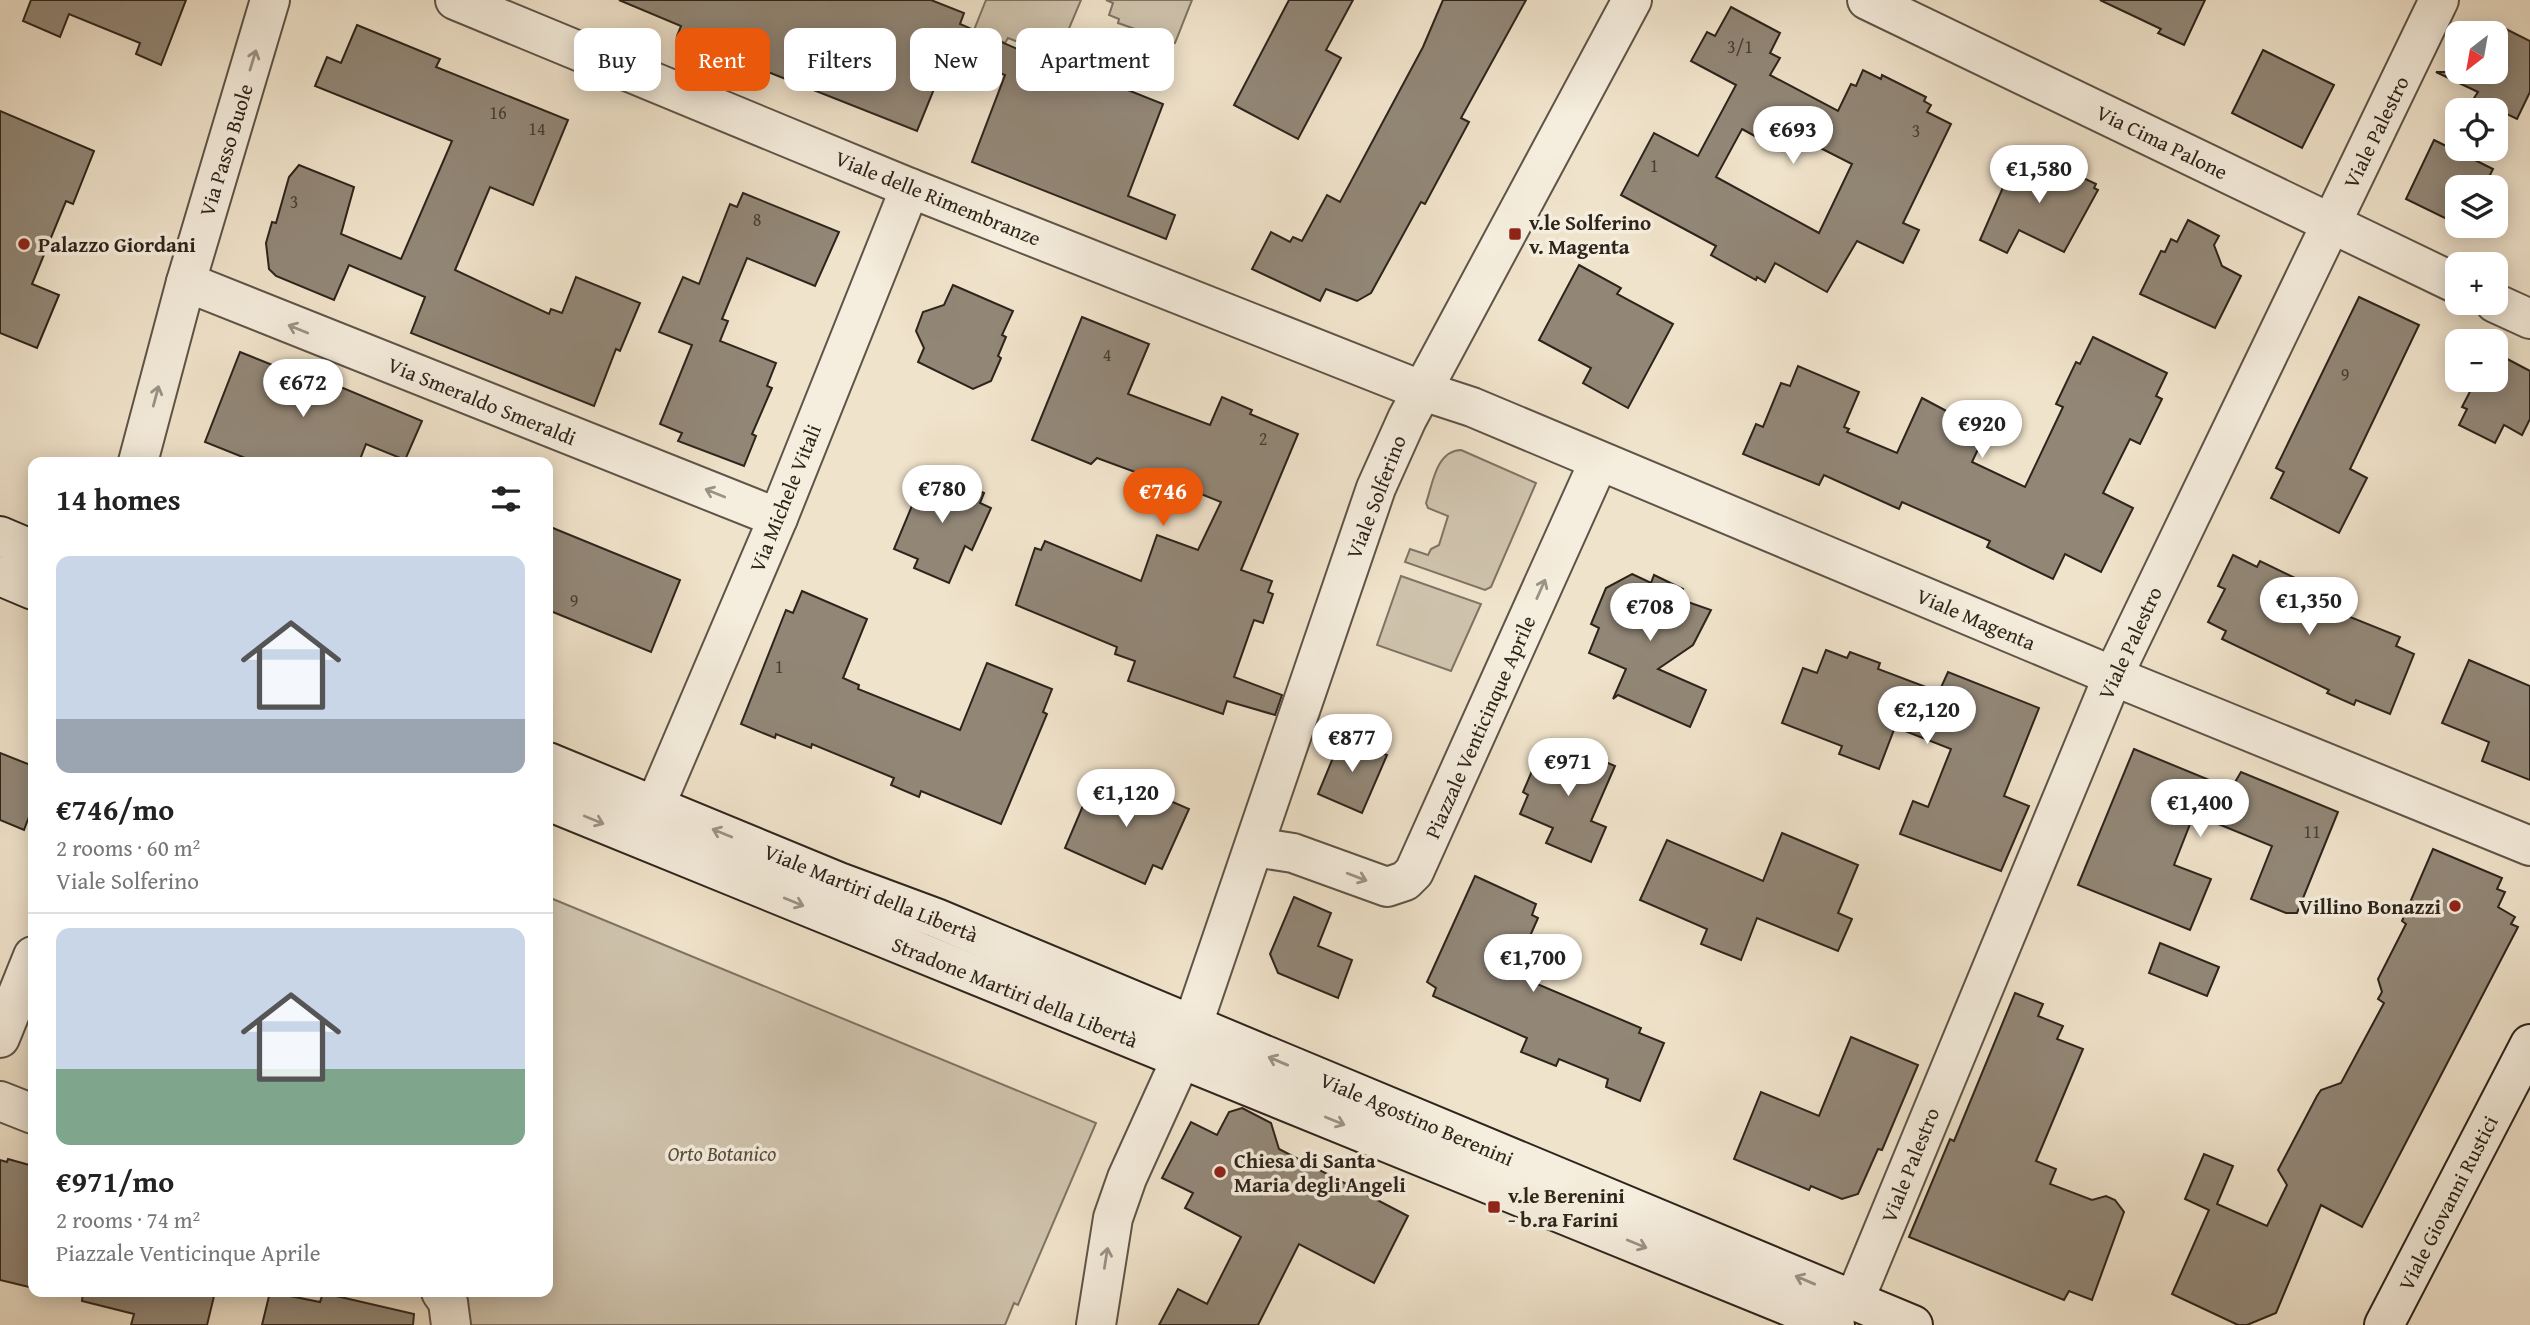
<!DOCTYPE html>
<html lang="en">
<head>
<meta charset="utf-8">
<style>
  :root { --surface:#fff; --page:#f6f6f6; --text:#222; --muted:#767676; --line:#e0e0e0; --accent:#ea580c }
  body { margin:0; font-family:"Gentium Book Plus",serif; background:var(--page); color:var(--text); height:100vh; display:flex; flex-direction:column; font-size:26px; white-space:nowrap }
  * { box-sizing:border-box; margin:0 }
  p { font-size:23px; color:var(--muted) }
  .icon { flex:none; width:38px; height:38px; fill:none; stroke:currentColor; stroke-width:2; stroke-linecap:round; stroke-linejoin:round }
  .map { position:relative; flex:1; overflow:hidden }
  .panel { position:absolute; left:28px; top:457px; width:525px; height:840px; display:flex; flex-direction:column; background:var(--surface); border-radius:14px; box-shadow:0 4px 18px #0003 }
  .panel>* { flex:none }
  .hud { position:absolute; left:574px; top:28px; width:665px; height:63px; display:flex; gap:14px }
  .needle { width:46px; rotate:211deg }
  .buttons { position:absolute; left:2445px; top:21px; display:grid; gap:14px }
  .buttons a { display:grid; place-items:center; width:63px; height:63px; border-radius:14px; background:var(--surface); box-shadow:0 4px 18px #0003; font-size:35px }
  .price { position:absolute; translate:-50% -60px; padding:0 16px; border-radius:24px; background:#fff; color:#222; font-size:23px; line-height:46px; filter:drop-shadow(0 2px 4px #0008) }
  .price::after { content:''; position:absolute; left:50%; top:42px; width:21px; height:16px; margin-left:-10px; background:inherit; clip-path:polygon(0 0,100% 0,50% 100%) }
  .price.selected { background:var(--accent); color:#fff }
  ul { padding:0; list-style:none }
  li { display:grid; align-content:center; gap:14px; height:371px; padding:0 28px }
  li+li { border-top:2px solid var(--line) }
  li span { display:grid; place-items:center; height:217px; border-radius:14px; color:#555 }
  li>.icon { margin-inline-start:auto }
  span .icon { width:126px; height:126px; fill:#fffc; stroke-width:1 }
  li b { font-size:30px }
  h2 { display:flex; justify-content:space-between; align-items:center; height:84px; padding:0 28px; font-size:30px }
  .tag { padding:0 24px; border-radius:14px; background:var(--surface); box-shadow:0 4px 18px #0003; font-size:24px; line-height:63px }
  .tag.selected { background:var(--accent); color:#fff }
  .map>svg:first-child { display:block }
  .green { fill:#cfc3ad; stroke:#7e7464; stroke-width:2 }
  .building { fill:#928777; stroke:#2d241b; stroke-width:2; fill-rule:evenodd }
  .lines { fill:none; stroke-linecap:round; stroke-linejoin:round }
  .street-casing { stroke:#5e5447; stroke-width:42 }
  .secondary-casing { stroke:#2d241b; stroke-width:42 }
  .street { stroke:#f5eddd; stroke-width:38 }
  .secondary { stroke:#f5eddd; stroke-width:38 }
  .oneway { stroke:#9b9386 }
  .poi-dot { fill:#8f2418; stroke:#f5eddd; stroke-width:2.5 }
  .labels { text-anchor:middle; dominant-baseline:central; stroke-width:7; stroke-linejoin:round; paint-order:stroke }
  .number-label { font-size:18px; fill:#463d32 }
  .street-label { font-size:21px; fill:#2d241b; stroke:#f5eddd }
  .poi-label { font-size:21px; font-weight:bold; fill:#2d241b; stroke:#f5eddd; text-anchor:start }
  .park-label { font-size:21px; font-style:italic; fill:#564c40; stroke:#f5eddd }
</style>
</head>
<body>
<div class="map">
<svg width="2530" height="1325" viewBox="0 0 2530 1325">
  <rect width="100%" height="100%" fill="#f0e3cb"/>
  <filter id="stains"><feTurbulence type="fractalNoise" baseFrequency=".00286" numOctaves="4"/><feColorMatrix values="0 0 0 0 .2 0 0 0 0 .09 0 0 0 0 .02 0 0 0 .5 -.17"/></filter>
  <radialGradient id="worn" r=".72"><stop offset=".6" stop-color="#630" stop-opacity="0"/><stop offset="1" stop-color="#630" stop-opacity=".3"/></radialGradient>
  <!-- green -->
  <g class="green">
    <polygon points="986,0 1081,0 1057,57 1008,38 1005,43 974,30"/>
    <polygon points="1106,0 1192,0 1175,43 1118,23 1119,19 1109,15 1113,3"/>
    <path d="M1461 450 1536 483 1491 587 1485 590 1405 562 1410 549 1428 555 1431 549 1439 545 1448 516 1428 508 1426 503C1433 483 1436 451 1461 450Z"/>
    <polygon points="1401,576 1481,604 1451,671 1377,645"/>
    <polygon points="548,897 1096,1123 1018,1305 1014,1303 1005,1325 461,1325 465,1292 548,1292"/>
  </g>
  <!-- building -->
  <g class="building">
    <polygon points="31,0 186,0 161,65 136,54 140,43 69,14 60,37 23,21"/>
    <polygon points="619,0 931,0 964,13 960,24 1022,51 1024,45 1082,67 1080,71 1163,104 1128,196 1175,215 1166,239 972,162 1005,75 949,52 917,131 677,36 681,26"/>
    <polygon points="1289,0 1353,0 1326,50 1341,58 1298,139 1234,105"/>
    <polygon points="1443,0 1526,0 1461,118 1469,122 1425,204 1421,202 1371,293 1357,301 1326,289 1320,301 1252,269 1271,232 1290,242 1293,237 1302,241 1327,195 1340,202 1423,47"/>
    <polygon points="2100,0 2205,0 2184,45 2158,33 2161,29"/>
    <path d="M1731 7 1780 33 1770 53 1780 58 1770 75 1838 111 1851 84 1856 86 1863 70 1881 79 1882 75 1926 97 1924 101 1931 105 1927 112 1951 124 1903 223 1919 230 1903 263 1857 241 1827 292 1775 263 1765 282 1757 277 1756 280 1711 255 1716 246 1621 195 1654 133 1698 156 1736 85 1691 61 1707 32 1715 36ZM1742 129 1782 151 1791 133 1852 164 1819 233 1716 177Z"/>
    <polygon points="2496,24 2530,41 2530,92 2517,119 2474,98 2478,92 2436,72 2496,72"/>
    <polygon points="357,25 440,59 436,67 568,120 533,205 490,187 455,270 549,314 551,309 562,313 576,277 640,303 620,351 616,349 594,406 411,333 425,297 349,265 334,300 276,276 269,269 266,243 272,222 276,223 289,177 299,165 354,187 341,234 401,259 452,141 315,86 327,57 341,63"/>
    <polygon points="2263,50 2334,85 2302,148 2232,113"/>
    <polygon points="0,111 94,151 73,204 66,201 32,284 59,295 37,348 0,333"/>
    <polygon points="2434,140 2493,169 2484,187 2457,187 2457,224 2406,199"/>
    <polygon points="2026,151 2096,184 2094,188 2098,190 2064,252 2019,230 2007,253 1980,240 2011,169 2015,172"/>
    <polygon points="743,193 839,232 815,286 747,258 722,319 728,321 720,341 776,363 767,386 772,388 752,434 756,436 744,466 678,441 682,433 660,424 692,345 659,332 683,277 699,284 730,204 737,207"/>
    <polygon points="2188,220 2219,236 2214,245 2222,266 2241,276 2215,328 2140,294 2161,251 2165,252 2171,239 2177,242"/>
    <polygon points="1579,265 1621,288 1617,294 1673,324 1628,408 1583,383 1591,368 1539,340"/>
    <polygon points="953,285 1013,311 1002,335 1006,337 998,356 1001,358 991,381 973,389 918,362 924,348 916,331 923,312 944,305"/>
    <polygon points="2359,297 2419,325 2350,469 2367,478 2339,533 2271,498 2284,472 2276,468"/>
    <polygon points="1082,317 1149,344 1128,394 1210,425 1222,397 1252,410 1250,414 1298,434 1241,570 1272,581 1268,592 1273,594 1263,623 1254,620 1234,677 1282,695 1275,715 1227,701 1223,714 1128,681 1135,661 1115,654 1117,647 1016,605 1035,548 1041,550 1045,541 1141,581 1157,535 1198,550 1221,502 1144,471 1143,475 1097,458 1091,464 1032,440"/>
    <polygon points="2093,337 2167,373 2156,396 2162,399 2140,444 2130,439 2103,493 2133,508 2101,572 2065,554 2053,579 1987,547 1990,541 1902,502 1899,509 1824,475 1819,485 1743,454 1756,424 1763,427 1781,383 1790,386 1798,366 1859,392 1844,427 1849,429 1847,432 1897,453 1922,398 1986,432 1972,462 2025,487 2063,407 2056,404 2076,362 2080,364"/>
    <polygon points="240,352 322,385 324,380 422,421 405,460 366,444 359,462 255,462 205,442"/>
    <polygon points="2496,353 2530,371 2530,419 2522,435 2504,425 2495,443 2459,425 2467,409 2462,407 2476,380 2496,380"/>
    <polygon points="926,472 947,482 949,477 984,493 980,503 991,508 972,550 965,546 949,583 914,568 918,559 894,549"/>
    <polygon points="548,526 680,580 651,652 548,610"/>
    <polygon points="2233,555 2257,567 2260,561 2295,578 2288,592 2400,637 2396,646 2414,654 2390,714 2356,700 2354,705 2327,693 2329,690 2222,639 2226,631 2208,622 2225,589 2218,586"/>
    <polygon points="1632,574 1651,583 1654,575 1683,589 1679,599 1711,610 1693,645 1658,669 1706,690 1690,727 1618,695 1613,699 1626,669 1589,653 1599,628 1591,624 1606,588"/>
    <polygon points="802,591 867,619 843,678 859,685 858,689 960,730 987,663 1052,689 1043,712 1047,714 1001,824 921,791 919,797 891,785 894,778 812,744 811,748 776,734 775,738 741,724 786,610 793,613"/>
    <polygon points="1826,650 1847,658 1850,652 1880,663 1878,669 1939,692 1948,672 2039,708 2004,796 2029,806 2001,871 1900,834 1913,801 1928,807 1951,749 1895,727 1879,769 1839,754 1842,746 1782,723 1803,668 1817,673"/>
    <polygon points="2469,660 2530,686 2530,780 2482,761 2489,742 2442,723"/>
    <polygon points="1342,736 1387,755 1362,813 1318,794"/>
    <polygon points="1552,739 1615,766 1591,821 1606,827 1591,862 1546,843 1553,828 1520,814 1528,795 1523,792 1538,757 1543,759"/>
    <polygon points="2134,749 2231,789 2241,772 2338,812 2297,913 2286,913 2251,899 2272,846 2194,814 2174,865 2211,879 2190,930 2078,885"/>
    <polygon points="0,753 33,766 33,806 24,830 0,820"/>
    <polygon points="1096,775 1149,799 1152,793 1189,809 1162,869 1153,865 1145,884 1065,848"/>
    <polygon points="1782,833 1858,865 1838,913 1852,919 1838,951 1757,918 1741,960 1701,944 1707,929 1640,900 1667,840 1763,881"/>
    <polygon points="2433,849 2502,878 2497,889 2505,892 2498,907 2515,917 2511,924 2518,927 2362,1227 2321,1205 2276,1313 2247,1325 2238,1325 2172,1294 2209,1210 2185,1199 2204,1154 2233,1166 2217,1204 2267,1226 2287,1185 2278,1170 2317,1096 2321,1090 2341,1083 2384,1003 2378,999 2382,992 2378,979 2406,924 2402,921"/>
    <polygon points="1475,876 1536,904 1532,915 1538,918 1519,961 1542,971 1537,984 1641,1028 1639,1033 1664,1043 1640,1101 1606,1087 1608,1079 1559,1059 1556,1066 1521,1052 1527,1038 1433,996 1436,988 1427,982"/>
    <polygon points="1294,897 1331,913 1318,946 1352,960 1338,998 1278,973 1270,954"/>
    <polygon points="2160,943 2219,967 2207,996 2149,973"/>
    <polygon points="2015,993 2043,1004 2038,1016 2063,1026 2057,1039 2083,1049 2036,1161 2056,1169 2050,1184 2092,1200 2106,1196 2115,1200 2124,1212 2092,1300 2069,1291 2064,1300 1909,1237 1950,1139 1954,1141"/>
    <polygon points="1851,1037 1918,1065 1882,1150 1878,1149 1858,1194 1842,1199 1811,1186 1809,1190 1734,1159 1761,1092 1819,1116"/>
    <polygon points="1242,1108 1271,1123 1279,1149 1408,1216 1374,1283 1299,1244 1258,1325 1159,1325 1178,1289 1207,1304 1241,1237 1185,1208 1193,1193 1162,1178 1191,1122 1217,1135 1229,1112"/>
    <polygon points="8,1159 33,1166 33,1288 0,1280 0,1160 7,1162"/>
    <polygon points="83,1292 215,1292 207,1325 131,1325 134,1314 82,1301"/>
    <polygon points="270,1292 320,1302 323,1293 414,1314 413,1325 262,1325"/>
  </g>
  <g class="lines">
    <defs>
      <g id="street">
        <polyline points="455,0 910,188 1423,391 1472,407 2113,676 2530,846"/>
        <polyline points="1867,0 2457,284"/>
        <polyline points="186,282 778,518"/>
        <polyline points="2495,303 2530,319"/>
        <polyline points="138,462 186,282 270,0"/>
        <polyline points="655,806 778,518 910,188"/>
        <polyline points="1255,847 1293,853 1387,887 1405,881 1414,872 1599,461"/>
        <polyline points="0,1038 33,956"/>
        <polyline points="0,1101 33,1114"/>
        <polyline points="441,1292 448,1302 451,1325"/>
        <polyline points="1854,1301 2113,676 2439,0"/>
        <polyline points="1096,1325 1113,1218 1127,1178 1181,1059 1376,488 1407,419 1632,0"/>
      </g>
      <g id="secondary">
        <polyline points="0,536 33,550"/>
        <polyline points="0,576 33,590"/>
        <polyline points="548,762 839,882 936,918 1913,1325"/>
        <polyline points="548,801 1835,1325"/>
        <polyline points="2384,1325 2530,1044"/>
      </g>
    </defs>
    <!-- street casing -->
    <use href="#street" class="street-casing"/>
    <!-- secondary casing -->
    <use href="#secondary" class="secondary-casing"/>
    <!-- street -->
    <use href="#street" class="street"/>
    <!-- secondary -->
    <use href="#secondary" class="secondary"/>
  </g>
  <!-- one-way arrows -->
  <defs><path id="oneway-shaft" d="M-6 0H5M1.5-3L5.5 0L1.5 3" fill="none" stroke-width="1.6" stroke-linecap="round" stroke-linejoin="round" transform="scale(1.75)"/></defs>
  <g class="oneway">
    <use href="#oneway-shaft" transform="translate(253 60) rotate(-73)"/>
    <use href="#oneway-shaft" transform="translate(298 329) rotate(-158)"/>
    <use href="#oneway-shaft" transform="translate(156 396) rotate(-75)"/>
    <use href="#oneway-shaft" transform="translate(715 493) rotate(-158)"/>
    <use href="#oneway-shaft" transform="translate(1541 589) rotate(-66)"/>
    <use href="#oneway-shaft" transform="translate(594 820) rotate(22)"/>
    <use href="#oneway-shaft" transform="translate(722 833) rotate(-158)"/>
    <use href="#oneway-shaft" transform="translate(1357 877) rotate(21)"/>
    <use href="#oneway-shaft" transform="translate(794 902) rotate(22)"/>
    <use href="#oneway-shaft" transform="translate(1278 1061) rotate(-157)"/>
    <use href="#oneway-shaft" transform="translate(1335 1121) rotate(22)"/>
    <use href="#oneway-shaft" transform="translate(1637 1244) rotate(22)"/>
    <use href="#oneway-shaft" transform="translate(1106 1258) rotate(-81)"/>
    <use href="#oneway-shaft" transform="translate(1805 1280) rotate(-157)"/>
  </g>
  <!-- markers -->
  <g class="poi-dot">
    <rect x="1508" y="227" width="14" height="14" rx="3.5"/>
    <circle cx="24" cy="244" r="7"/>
    <circle cx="2455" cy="906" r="7"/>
    <circle cx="1220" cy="1172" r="7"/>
    <rect x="1487" y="1200" width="14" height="14" rx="3.5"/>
  </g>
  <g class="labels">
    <!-- number labels -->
    <g class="number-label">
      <text x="1740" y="46">3/1</text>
      <text x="498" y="112">16</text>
      <text x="537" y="128">14</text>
      <text x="1916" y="130">3</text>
      <text x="1654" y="165">1</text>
      <text x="294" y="201">3</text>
      <text x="757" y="219">8</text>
      <text x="1107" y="354">4</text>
      <text x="2345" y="374">9</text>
      <text x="1263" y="438">2</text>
      <text x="574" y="600">9</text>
      <text x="779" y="666">1</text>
      <text x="2312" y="831">11</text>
    </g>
    <!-- street labels -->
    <g class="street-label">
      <text transform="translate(2376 132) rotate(-64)">Viale Palestro</text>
      <text transform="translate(2162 142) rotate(26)">Via Cima Palone</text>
      <text transform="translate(226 150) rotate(-73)">Via Passo Buole</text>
      <text transform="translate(938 198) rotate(22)">Viale delle Rimembranze</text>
      <text transform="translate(482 401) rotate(22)">Via Smeraldo Smeraldi</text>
      <text transform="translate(1376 497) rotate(-69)">Viale Solferino</text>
      <text transform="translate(785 498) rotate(-68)">Via Michele Vitali</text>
      <text transform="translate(1976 619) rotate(23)">Viale Magenta</text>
      <text transform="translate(2130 643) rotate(-65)">Viale Palestro</text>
      <text transform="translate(1480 727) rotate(-66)">Piazzale Venticinque Aprile</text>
      <text transform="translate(871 893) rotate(22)">Viale Martiri della Libertà</text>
      <text transform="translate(1015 992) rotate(22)">Stradone Martiri della Libertà</text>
      <text transform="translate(1417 1119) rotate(23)">Viale Agostino Berenini</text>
      <text transform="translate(1910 1165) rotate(-68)">Viale Palestro</text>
      <text transform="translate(2448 1203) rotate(-63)">Viale Giovanni Rustici</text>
    </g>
    <!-- poi labels -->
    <g class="poi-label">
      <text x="1529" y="222">v.le Solferino<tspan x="1529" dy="24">v. Magenta</tspan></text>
      <text x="38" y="244">Palazzo Giordani</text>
      <text x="2441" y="906" text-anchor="end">Villino Bonazzi</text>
      <text x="1234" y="1160">Chiesa di Santa<tspan x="1234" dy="24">Maria degli Angeli</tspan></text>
      <text x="1508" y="1195">v.le Berenini<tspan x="1508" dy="24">- b.ra Farini</tspan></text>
    </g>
    <!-- park labels -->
    <g class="park-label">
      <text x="722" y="1153">Orto Botanico</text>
    </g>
  </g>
  <rect width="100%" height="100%" filter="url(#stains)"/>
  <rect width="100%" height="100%" fill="url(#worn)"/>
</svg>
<div class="buttons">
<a><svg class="needle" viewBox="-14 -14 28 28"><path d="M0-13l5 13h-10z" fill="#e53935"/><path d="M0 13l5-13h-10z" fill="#767676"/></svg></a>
<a><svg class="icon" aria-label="locate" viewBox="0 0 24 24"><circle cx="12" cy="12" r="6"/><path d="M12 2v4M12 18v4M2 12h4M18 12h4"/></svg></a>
<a><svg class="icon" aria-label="layers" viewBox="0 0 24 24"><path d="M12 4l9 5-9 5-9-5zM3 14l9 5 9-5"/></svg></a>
<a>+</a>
<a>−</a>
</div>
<b class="price" style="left:1793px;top:166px">€693</b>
<b class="price" style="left:2039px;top:205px">€1,580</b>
<b class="price" style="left:303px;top:419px">€672</b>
<b class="price" style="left:1982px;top:460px">€920</b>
<b class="price" style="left:942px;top:525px">€780</b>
<b class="price selected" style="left:1163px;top:528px">€746</b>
<b class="price" style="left:2309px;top:637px">€1,350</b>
<b class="price" style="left:1650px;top:643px">€708</b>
<b class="price" style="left:1927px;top:746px">€2,120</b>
<b class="price" style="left:1352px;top:774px">€877</b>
<b class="price" style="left:1568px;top:798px">€971</b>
<b class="price" style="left:1126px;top:829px">€1,120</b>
<b class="price" style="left:2200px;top:839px">€1,400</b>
<b class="price" style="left:1533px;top:994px">€1,700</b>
<div class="hud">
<a class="tag">Buy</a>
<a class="tag selected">Rent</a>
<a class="tag">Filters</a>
<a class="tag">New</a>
<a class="tag">Apartment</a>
</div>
<section class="panel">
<h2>14 homes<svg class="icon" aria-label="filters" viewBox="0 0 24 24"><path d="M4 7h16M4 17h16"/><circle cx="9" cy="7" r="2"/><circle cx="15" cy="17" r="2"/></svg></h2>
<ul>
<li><span style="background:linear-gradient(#c9d6e8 75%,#9aa5b1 0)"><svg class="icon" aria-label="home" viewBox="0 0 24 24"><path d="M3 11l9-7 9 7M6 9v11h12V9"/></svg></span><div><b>€746/mo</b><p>2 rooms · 60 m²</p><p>Viale Solferino</p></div></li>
<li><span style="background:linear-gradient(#c9d6e8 65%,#7fa58c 0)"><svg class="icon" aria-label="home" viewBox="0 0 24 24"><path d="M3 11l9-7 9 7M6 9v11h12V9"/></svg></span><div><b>€971/mo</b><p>2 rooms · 74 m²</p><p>Piazzale Venticinque Aprile</p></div></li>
</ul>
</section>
</div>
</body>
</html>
